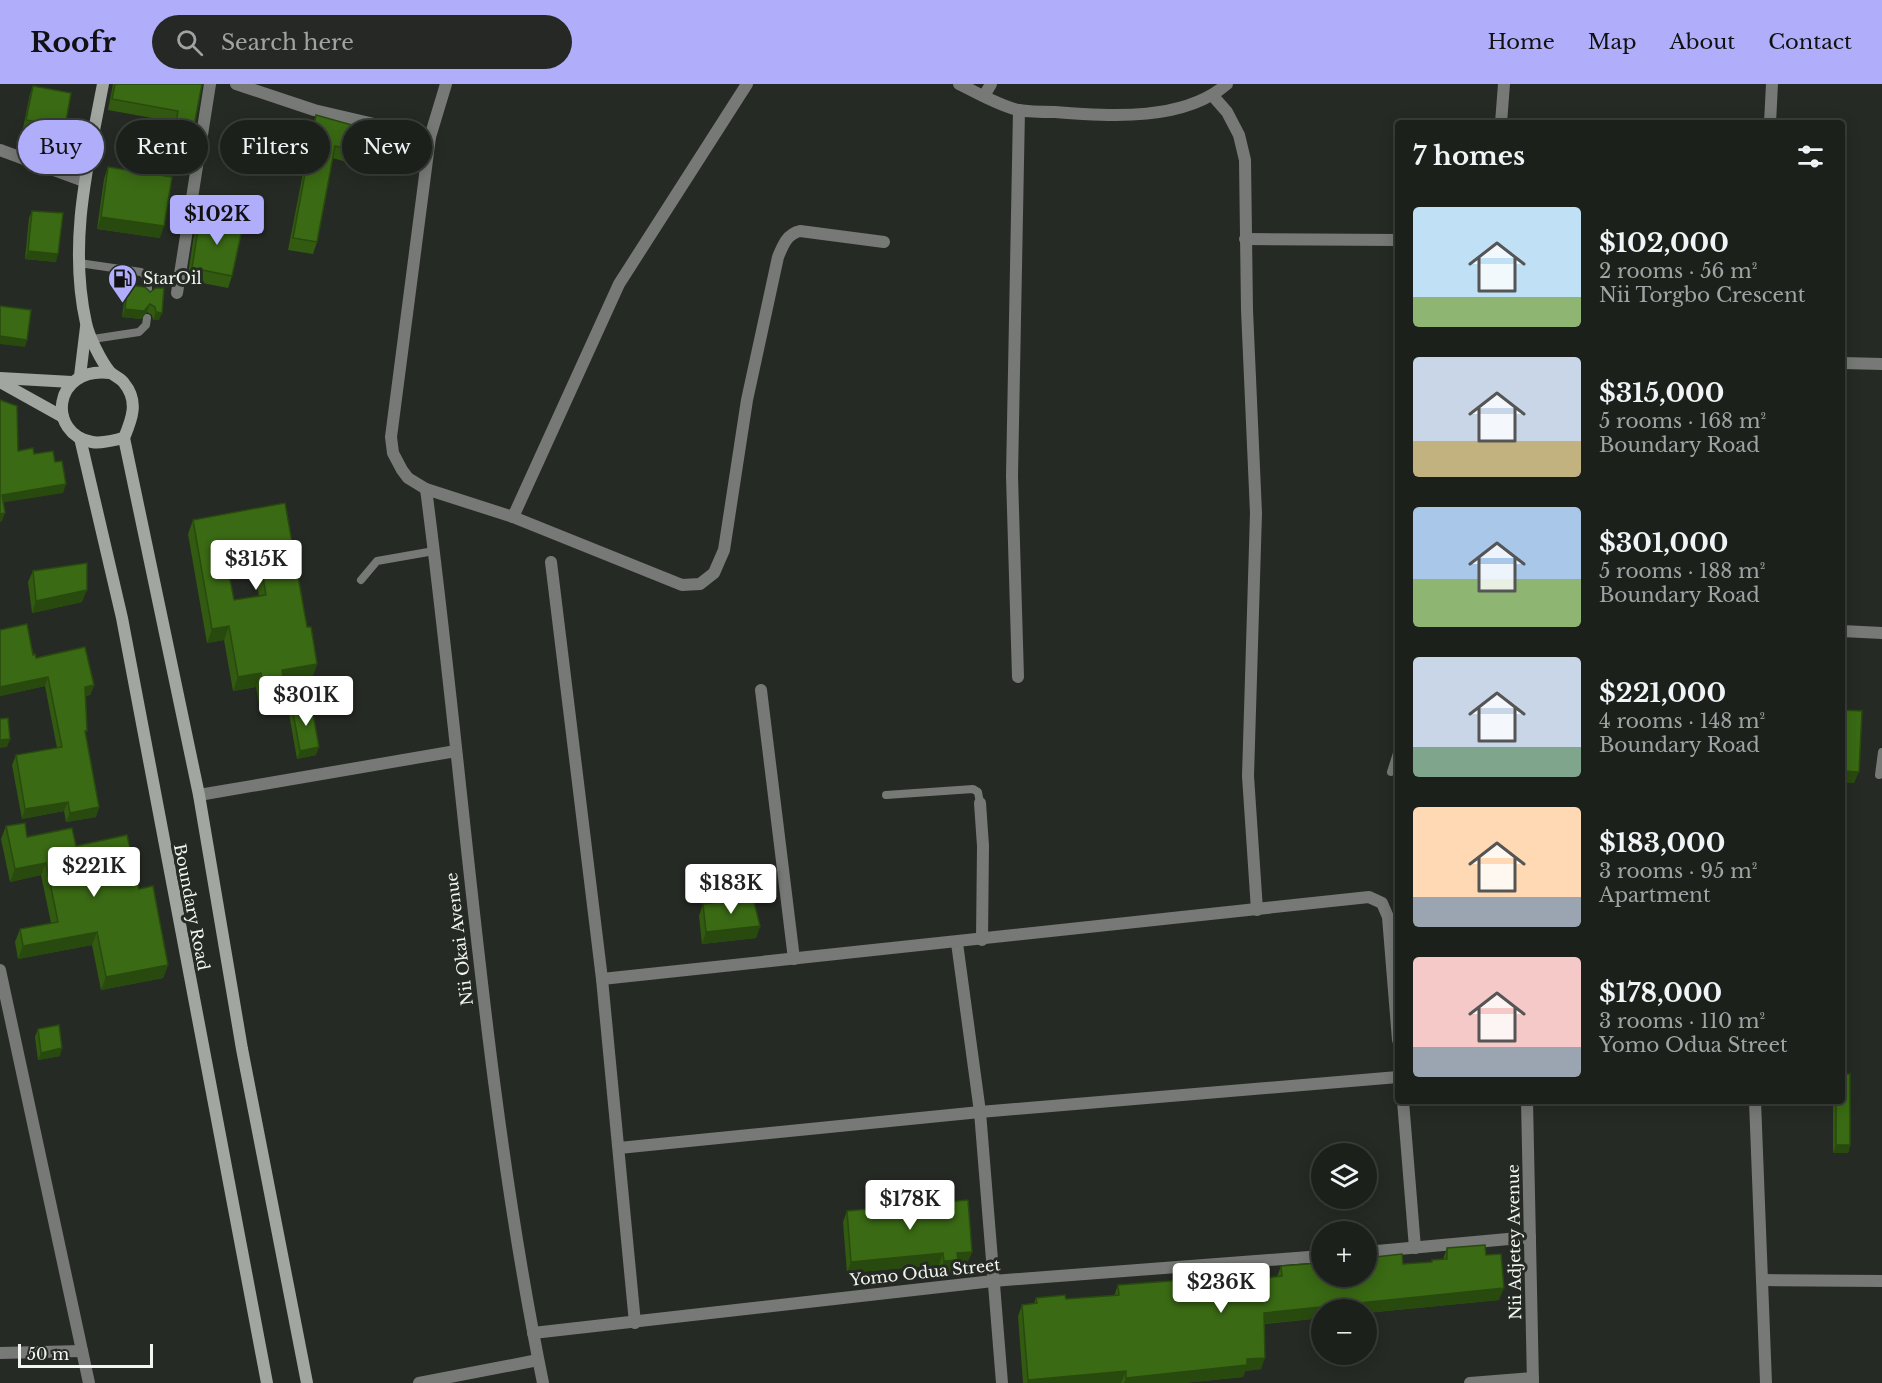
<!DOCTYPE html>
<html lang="en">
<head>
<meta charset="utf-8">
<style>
  :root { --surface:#1c201b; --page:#252824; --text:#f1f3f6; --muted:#a0a3a3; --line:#3a3e3a; --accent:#b0aefa }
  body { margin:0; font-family:"Libre Baskerville",serif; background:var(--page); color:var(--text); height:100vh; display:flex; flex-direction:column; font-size:22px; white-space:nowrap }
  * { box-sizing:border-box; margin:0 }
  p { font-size:20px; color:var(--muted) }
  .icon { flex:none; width:33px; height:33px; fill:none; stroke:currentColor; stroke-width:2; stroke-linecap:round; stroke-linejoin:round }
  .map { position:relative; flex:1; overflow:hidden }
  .sheet { position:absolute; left:1395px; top:36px; width:450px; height:984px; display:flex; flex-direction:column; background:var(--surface); border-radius:6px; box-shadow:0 3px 15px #0003,0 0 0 2px var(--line) }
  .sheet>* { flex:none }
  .guide { position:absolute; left:18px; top:36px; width:570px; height:54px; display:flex; gap:12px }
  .tools { position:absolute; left:1311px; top:1059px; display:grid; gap:12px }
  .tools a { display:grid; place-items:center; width:66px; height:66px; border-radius:50%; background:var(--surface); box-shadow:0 3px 15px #0003,0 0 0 2px var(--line); font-size:30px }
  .scale { position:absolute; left:18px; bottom:15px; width:135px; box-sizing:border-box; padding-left:6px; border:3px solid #f2f5f1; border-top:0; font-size:16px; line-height:21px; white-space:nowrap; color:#f2f5f1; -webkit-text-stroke:4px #262a24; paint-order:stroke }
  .price { position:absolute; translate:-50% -51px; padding:0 14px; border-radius:6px; background:#fff; color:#222; font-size:20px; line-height:39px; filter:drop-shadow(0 2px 3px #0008) }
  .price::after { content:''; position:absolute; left:50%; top:36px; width:18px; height:14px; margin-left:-9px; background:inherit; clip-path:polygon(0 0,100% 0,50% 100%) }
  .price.current { background:var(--accent); color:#111 }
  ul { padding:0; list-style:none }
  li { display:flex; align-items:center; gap:18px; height:150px; padding:0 18px }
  li span { display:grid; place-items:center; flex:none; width:168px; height:120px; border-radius:6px; color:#555 }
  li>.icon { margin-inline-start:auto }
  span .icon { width:72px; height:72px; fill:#fffc; stroke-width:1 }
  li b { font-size:26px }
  h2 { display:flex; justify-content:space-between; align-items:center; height:72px; padding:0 18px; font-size:26px }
  .tag { padding:0 21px; border-radius:27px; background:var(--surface); box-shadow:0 3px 15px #0003,0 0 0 2px var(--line); font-size:21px; line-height:54px }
  .tag.current { background:var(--accent); color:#111 }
  header { display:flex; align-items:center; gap:36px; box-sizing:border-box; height:84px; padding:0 30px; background:var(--accent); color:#111 }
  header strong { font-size:28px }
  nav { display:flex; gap:33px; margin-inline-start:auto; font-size:21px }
  .search { width:420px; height:54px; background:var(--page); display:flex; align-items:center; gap:15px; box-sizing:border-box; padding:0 21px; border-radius:33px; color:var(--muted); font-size:22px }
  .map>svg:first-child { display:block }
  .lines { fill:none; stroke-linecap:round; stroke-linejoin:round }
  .lane { stroke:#767975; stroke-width:8 }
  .street { stroke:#767975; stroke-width:12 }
  .secondary { stroke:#a2a6a0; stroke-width:12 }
  .wall { fill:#325b11; fill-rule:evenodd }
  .shaded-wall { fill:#294a0e }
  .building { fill:#3a6a14; stroke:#294a0e; stroke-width:1.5; fill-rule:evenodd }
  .labels { text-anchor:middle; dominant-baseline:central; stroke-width:6; stroke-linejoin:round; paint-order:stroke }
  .poi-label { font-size:16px; fill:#f2f5f1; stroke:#262a24; text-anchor:start }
  .street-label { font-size:16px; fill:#f2f5f1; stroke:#262a24 }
</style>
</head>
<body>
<header>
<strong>Roofr</strong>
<div class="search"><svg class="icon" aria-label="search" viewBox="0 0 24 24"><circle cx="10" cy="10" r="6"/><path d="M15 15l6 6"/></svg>Search here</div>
<nav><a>Home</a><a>Map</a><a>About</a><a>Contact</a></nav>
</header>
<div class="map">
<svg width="1882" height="1299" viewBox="0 0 1882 1299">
  <rect width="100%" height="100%" fill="#262a24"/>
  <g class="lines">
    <!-- lane -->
    <g class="lane">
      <polyline points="79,179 141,188 148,193 148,210"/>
      <polyline points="93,255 139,248 146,241 147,234"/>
      <polyline points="361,496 377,477 434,467"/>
      <polyline points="1391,688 1398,666"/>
      <polyline points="1879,691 1882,668"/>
      <polyline points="886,711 973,705 978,708 980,719"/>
    </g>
    <!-- street -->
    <g class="street">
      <polyline points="236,0 314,26 430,53"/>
      <path d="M446 0 430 53 391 353 393 369 402 386 408 394 426 405 513 433 682 501 700 500 714 489 724 466 747 316 778 173C783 161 787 150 800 147L884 158"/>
      <path d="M959 0C978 9 998 21 1018 26 1030 28 1043 28 1055 28 1110 32 1183 38 1227 0"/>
      <polyline points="984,12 991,0"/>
      <polyline points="1213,12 1227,28 1239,51 1245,76 1247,226 1256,429 1248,692 1257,826"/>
      <polyline points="1501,39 1504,0"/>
      <polyline points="1770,39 1772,0"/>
      <polyline points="0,66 84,97"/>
      <polyline points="1245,155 1398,156"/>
      <polyline points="177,209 210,0"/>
      <polyline points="1842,279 1882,280"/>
      <path d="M426 405C465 703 483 1004 543 1299"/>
      <polyline points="513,433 619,200 747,0"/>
      <polyline points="551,478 602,895 635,1239"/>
      <polyline points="1842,547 1882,549"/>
      <polyline points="1018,593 1012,392 1019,26"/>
      <polyline points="761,606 794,875"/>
      <polyline points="199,711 456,667"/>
      <polyline points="980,719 983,762 982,856"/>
      <polyline points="957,859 980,1028 1002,1299"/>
      <polyline points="0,886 89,1299"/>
      <polyline points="602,895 1369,813 1382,819 1388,833 1398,956"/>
      <polyline points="1403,1017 1415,1164"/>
      <polyline points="1527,1017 1533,1299"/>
      <polyline points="1755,1017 1766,1299"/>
      <polyline points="619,1064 980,1028 1398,993"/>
      <polyline points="1366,1168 1530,1153"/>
      <polyline points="1762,1196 1882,1197"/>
      <polyline points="533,1249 993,1197 1322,1172"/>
      <polyline points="0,1269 82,1267"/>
      <polyline points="419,1299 538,1276"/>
      <polyline points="1470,1299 1533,1294"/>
    </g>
    <!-- secondary -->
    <g class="secondary">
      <path d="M103 0C88 79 68 158 86 239 89 253 101 277 110 288 114 292 121 294 124 299 139 317 132 335 124 354 114 356 102 360 92 358 47 350 52 282 110 289"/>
      <polyline points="80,292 86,243"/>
      <polyline points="0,294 72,298"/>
      <polyline points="0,298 63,333"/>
      <polyline points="80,354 122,534 267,1299"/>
      <polyline points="124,354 199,711 242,965 307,1299"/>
    </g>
  </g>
  <!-- wall -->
  <g class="wall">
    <polygon points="113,0 202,0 194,42 191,52 172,49 174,38 108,26"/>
    <polygon points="33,2 65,43 62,51 23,44 30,10"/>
    <polygon points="316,31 388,76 384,88 332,74 317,158 313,170 288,166 312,43"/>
    <polygon points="108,83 160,154 97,145 104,95"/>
    <polygon points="32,127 56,178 25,175 29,134"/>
    <polygon points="200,133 232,192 228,204 187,196 195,145"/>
    <polygon points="128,201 150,208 159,236 153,236 152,231 147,228 141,235 122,233 125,209"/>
    <path d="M285 419 307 543 317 580 312 594 284 599 279 616 259 620 256 603 233 607 224 556 207 559 188 450 193 436ZM254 483 259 512 234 516 228 488Z"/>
    <polygon points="33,487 82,518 32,529 28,498"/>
    <polygon points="0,546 36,574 94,601 90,611 85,612 86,651 99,723 96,733 66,738 64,727 22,735 12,681 16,671 57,664 45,602 0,612"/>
    <polygon points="292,623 316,671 297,675 289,630"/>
    <polygon points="6,742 27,753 76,762 139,805 168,881 163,894 101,906 92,861 18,875 15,858 20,845 51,839 41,791 10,798 1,755"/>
    <polygon points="703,820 760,842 756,854 702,860 699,832"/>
    <polygon points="38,945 60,972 38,976 35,953"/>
    <polygon points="1833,1017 1842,1017 1850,1061 1848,1069 1833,1069"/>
    <polygon points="847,1127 972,1168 967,1179 956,1180 954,1188 940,1189 939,1181 847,1189 843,1138"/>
    <polygon points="1447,1164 1486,1171 1499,1216 1366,1229 1366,1226 1322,1234 1264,1240 1261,1285 1245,1287 1243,1293 1183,1299 1023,1299 1018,1232 1022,1221 1034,1220 1036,1214 1066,1215 1114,1212 1118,1201 1236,1199 1265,1197 1266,1194 1277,1193 1281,1182 1320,1189 1431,1178 1432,1176 1443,1175"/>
  </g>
  <!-- shaded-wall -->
  <g class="shaded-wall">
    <polygon points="101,133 164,142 160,154 97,145"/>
    <polygon points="28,167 58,170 56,178 25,175"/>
    <polygon points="150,220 147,228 141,235 122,233 125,225"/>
    <polygon points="156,228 162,229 159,236 153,236"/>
    <polygon points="0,252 27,256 25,263 0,260"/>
    <polygon points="66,400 63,409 0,419 2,411"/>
    <polygon points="5,429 2,437 0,438 0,430"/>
    <polygon points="259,469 254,483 221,489 226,475"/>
    <polygon points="87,506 82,518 32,529 36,517"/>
    <polygon points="229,542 224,556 207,559 212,545"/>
    <polygon points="317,580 312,594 276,600 282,586"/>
    <polygon points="261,589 256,603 233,607 238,593"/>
    <polygon points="48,593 45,602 0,612 0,603"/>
    <polygon points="94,601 90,611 81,613 85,603"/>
    <polygon points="284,602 279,616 259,620 264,606"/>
    <polygon points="10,655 7,663 0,664 0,656"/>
    <polygon points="319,663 316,671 297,675 300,667"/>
    <polygon points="1842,687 1859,688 1854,699 1842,699"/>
    <polygon points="68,718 64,727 22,735 25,725"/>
    <polygon points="99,723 96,733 66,738 70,729"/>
    <polygon points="46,779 41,791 10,798 15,785"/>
    <polygon points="760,842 756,854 702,860 706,848"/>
    <polygon points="97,848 92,861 18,875 23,862"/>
    <polygon points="168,881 163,894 101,906 106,893"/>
    <polygon points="62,964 60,972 38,976 41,969"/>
    <polygon points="1836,1061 1850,1061 1848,1069 1833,1069"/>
    <polygon points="972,1168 967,1179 956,1180 954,1188 940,1189 944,1177 957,1169"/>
    <polygon points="943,1169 939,1181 847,1189 851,1178"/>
    <polygon points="1504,1204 1499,1216 1366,1229 1366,1226 1322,1226 1322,1234 1260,1240 1264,1229"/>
    <polygon points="1265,1274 1261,1285 1245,1287 1243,1293 1183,1299 1124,1299 1126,1294 1247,1275"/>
    <polygon points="1126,1287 1121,1299 1027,1299 1028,1296"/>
  </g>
  <!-- building -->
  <g class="building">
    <polygon points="115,0 202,0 194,42 176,38 178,27 112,15"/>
    <polygon points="33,2 71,9 65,43 26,36"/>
    <polygon points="316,31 395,53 388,76 335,62 317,158 293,154"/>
    <polygon points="108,83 172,93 164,142 101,133"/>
    <polygon points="32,127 63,129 58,170 28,167"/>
    <polygon points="200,133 243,141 232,192 192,184"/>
    <polygon points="128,201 145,203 150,208 156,204 164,204 162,229 156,228 155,223 150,220 144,227 125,225"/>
    <polygon points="0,222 31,226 27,256 0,252"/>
    <polygon points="0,316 17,322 18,367 33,364 34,370 53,367 55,378 62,377 66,400 2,411 5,429 0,430"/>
    <path d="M285 419 307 543H311L317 580 282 586 284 602 264 606 261 589 238 593 229 542 212 545 193 436ZM259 469 266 511 234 516 226 475Z"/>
    <polygon points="87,479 87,506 36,517 33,487"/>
    <polygon points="27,540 33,571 35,570 36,574 85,563 94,601 85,603 87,647 85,647 99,723 70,729 68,718 25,725 16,671 62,663 48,593 0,603 0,546"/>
    <polygon points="311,619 319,663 300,667 292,623"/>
    <polygon points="1842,626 1862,627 1859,688 1842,687"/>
    <polygon points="8,634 10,655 0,656 0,635"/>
    <polygon points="25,739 27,753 72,744 76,762 127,751 139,805 153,802 168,881 106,893 97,848 23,862 20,845 58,838 46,779 15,785 6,742"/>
    <polygon points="753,814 760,842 706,848 703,820"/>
    <polygon points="59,941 62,964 41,969 38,945"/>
    <polygon points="1842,990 1850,990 1850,1061 1836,1061 1836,1017 1842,1017"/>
    <polygon points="968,1116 972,1168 957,1169 958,1176 944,1177 943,1169 851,1178 847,1127"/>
    <polygon points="1485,1161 1486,1171 1501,1170 1504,1204 1264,1229 1265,1274 1247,1275 1247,1281 1126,1294 1126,1287 1028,1296 1022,1221 1037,1219 1036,1214 1065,1211 1066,1215 1119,1211 1118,1201 1236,1192 1236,1199 1266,1197 1266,1194 1282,1192 1281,1182 1319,1179 1322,1192 1366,1192 1366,1174 1402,1170 1403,1180 1432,1178 1432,1176 1447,1175 1447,1164"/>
  </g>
  <!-- icons -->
  <defs>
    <symbol id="fuel-pin" viewBox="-11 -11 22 30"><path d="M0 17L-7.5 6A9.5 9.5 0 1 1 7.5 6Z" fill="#b0aefa" stroke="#262a24"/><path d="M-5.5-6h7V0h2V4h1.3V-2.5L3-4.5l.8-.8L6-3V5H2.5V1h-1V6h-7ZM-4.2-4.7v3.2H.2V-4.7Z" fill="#111"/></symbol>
  </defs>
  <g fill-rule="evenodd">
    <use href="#fuel-pin" x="106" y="178" width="33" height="45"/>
  </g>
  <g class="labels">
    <!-- poi labels -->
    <g class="poi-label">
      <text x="143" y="194">StarOil</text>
    </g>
    <!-- street labels -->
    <g class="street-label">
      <text transform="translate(192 823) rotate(79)">Boundary Road</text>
      <text transform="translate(459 855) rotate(-97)">Nii Okai Avenue</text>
      <text transform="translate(1514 1158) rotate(-91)">Nii Adjetey Avenue</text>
      <text transform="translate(925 1188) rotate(-6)">Yomo Odua Street</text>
    </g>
  </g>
</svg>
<div class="tools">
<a><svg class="icon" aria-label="layers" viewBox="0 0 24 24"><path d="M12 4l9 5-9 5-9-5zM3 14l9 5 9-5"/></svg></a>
<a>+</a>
<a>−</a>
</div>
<div class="scale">50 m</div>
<b class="price current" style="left:217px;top:162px">$102K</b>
<b class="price" style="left:256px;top:507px">$315K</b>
<b class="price" style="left:306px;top:643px">$301K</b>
<b class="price" style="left:94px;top:814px">$221K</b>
<b class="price" style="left:731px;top:831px">$183K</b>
<b class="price" style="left:910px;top:1147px">$178K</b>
<b class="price" style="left:1221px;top:1230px">$236K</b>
<div class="guide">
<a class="tag current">Buy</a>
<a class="tag">Rent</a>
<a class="tag">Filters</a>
<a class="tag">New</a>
</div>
<section class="sheet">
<h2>7 homes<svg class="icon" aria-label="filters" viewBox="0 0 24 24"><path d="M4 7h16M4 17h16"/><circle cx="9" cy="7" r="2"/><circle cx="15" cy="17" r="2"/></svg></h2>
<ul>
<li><span style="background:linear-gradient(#bfe0f5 75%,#8fb573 0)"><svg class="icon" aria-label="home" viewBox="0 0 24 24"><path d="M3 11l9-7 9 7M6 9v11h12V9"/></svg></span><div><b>$102,000</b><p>2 rooms · 56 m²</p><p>Nii Torgbo Crescent</p></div></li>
<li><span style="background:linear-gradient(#c9d6e8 70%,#c2b280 0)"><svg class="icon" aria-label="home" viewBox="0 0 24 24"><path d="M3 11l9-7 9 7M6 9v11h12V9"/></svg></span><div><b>$315,000</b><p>5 rooms · 168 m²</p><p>Boundary Road</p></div></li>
<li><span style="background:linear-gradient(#a9c7e8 60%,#8fb573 0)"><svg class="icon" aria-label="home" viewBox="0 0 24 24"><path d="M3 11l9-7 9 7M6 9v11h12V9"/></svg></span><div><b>$301,000</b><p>5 rooms · 188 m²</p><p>Boundary Road</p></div></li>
<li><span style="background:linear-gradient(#c9d6e8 75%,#7fa58c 0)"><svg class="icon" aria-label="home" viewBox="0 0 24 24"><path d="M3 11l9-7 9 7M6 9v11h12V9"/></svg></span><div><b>$221,000</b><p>4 rooms · 148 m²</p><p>Boundary Road</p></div></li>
<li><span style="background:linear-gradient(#ffd9b3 75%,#9aa5b1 0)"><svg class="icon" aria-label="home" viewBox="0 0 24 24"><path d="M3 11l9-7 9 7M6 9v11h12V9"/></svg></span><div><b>$183,000</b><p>3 rooms · 95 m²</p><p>Apartment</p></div></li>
<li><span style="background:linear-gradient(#f6c9c9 75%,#9aa5b1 0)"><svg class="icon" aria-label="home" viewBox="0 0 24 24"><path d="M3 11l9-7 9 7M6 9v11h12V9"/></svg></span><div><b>$178,000</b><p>3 rooms · 110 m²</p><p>Yomo Odua Street</p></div></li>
</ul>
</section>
</div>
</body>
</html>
